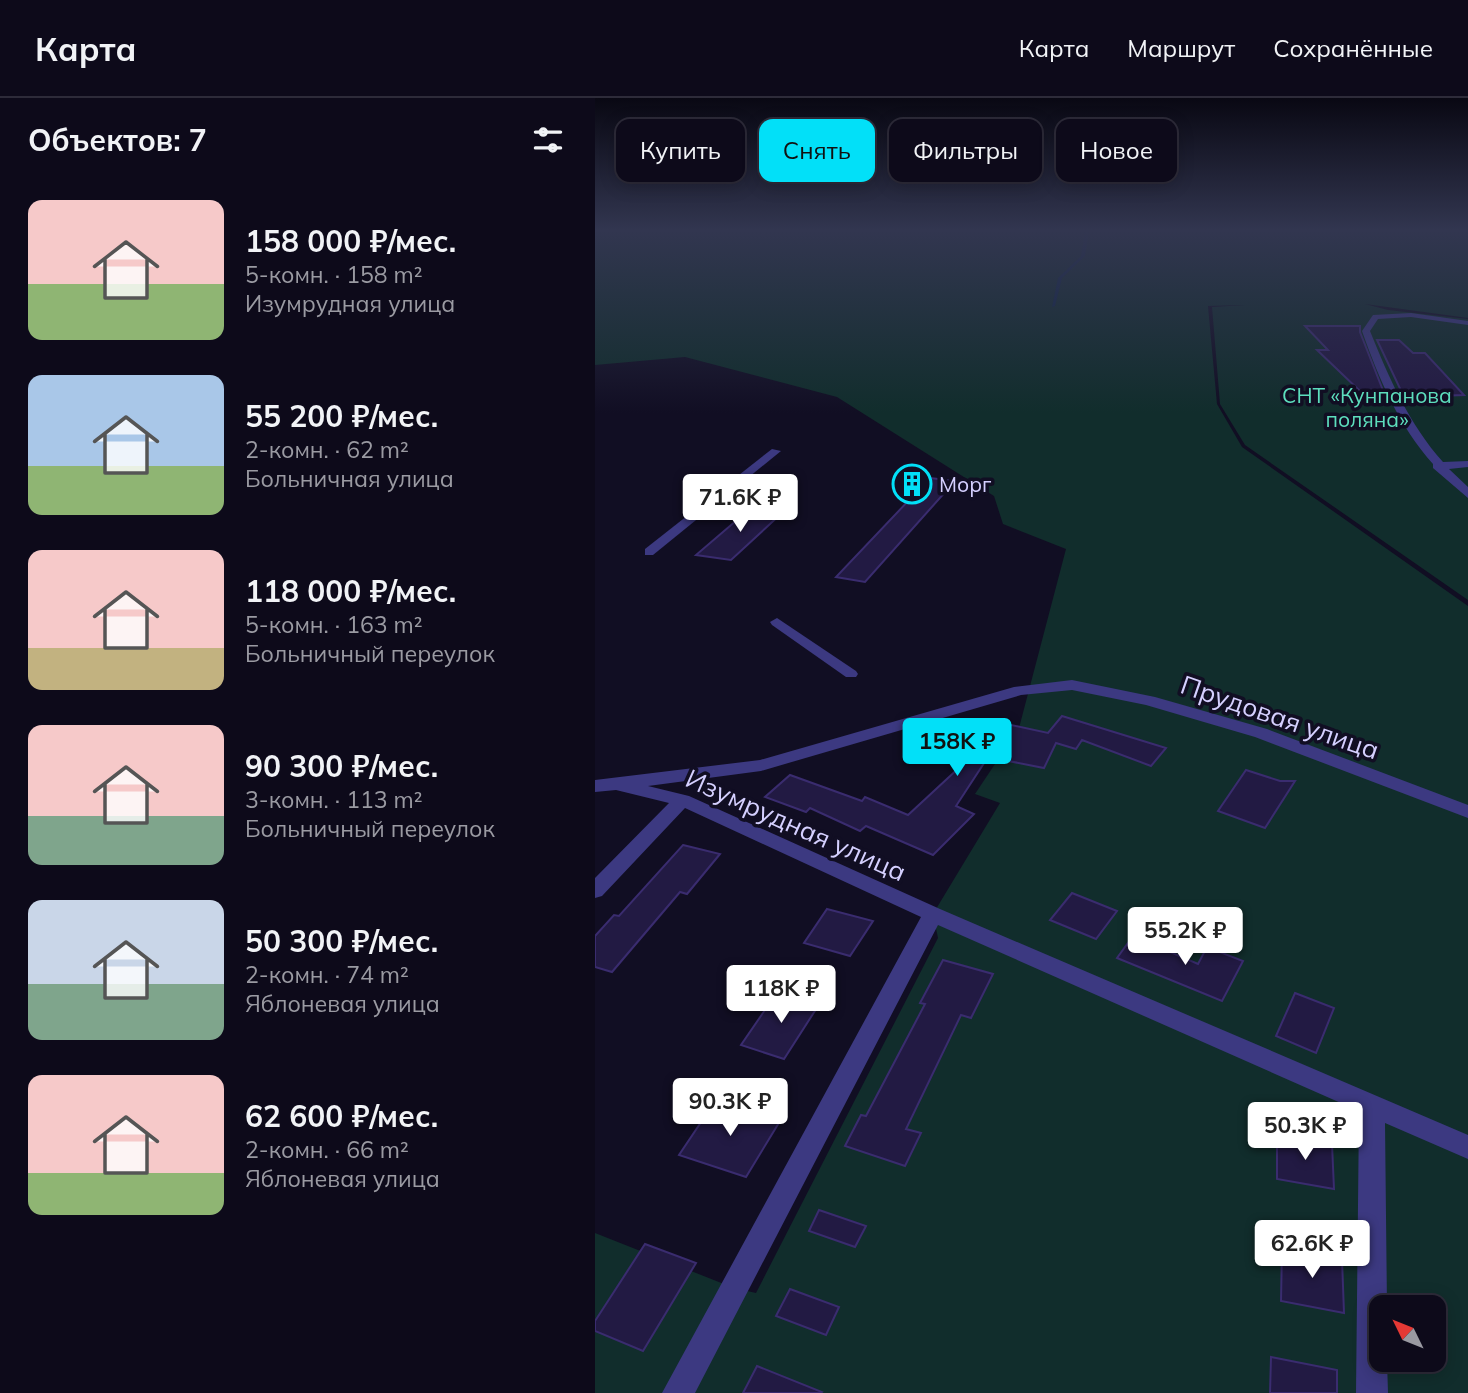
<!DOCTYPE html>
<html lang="ru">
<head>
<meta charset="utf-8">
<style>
  :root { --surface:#0d0a1a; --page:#161323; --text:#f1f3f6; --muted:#9a9aa2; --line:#2d2b39; --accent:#02e0f8 }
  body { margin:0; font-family:Mulish,sans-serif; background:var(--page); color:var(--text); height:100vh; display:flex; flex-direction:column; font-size:26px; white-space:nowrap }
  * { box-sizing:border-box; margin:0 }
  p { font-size:23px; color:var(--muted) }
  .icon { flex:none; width:38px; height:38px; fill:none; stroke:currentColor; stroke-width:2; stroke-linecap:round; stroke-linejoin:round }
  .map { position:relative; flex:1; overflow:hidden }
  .panel { display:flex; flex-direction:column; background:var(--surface); width:595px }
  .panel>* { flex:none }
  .guide { position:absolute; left:21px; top:21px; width:665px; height:63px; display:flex; gap:14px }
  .needle { width:46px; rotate:313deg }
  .tools { position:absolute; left:774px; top:1197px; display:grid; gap:14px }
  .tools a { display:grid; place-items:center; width:77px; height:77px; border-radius:14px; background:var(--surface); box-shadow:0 4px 18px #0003,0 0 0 2px var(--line); font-size:35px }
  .price { position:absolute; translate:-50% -60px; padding:0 16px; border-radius:7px; background:#fff; color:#222; font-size:23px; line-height:46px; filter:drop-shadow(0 2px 4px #0008) }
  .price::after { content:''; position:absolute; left:50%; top:42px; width:21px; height:16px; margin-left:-10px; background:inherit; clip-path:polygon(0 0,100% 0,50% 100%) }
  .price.on { background:var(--accent); color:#111 }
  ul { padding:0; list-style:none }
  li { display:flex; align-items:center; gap:21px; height:175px; padding:0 28px }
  li span { display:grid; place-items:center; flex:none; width:196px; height:140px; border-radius:14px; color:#555 }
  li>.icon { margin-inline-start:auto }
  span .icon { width:84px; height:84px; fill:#fffc; stroke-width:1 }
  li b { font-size:30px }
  h2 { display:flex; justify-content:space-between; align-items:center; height:84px; padding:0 28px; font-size:30px }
  .pill { padding:0 24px; border-radius:14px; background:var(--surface); box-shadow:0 4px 18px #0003,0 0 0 2px var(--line); font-size:24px; line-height:63px }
  .pill.on { background:var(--accent); color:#111 }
  header { display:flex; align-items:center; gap:42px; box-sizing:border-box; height:98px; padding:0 35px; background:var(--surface); border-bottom:2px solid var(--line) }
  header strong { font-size:33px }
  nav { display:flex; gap:38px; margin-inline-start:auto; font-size:24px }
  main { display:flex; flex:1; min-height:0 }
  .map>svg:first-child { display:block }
  .green { fill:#112d2c; fill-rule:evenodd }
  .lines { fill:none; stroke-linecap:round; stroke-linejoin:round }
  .stream { fill:#0d2448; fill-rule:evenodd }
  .building { fill:#221a43; stroke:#3a2c6f; stroke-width:2 }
  .lane { fill:#3c3981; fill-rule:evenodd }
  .street { fill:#3c3981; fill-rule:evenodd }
  .labels { text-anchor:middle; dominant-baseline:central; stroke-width:7; stroke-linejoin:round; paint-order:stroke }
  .far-park-label { font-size:21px; fill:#5ddebd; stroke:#110e23 }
  .far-poi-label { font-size:21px; fill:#d5d0ff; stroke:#110e23; text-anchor:start }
  .street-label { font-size:26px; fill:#d5d0ff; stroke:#110e23 }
</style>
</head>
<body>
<header>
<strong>Карта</strong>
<nav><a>Карта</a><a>Маршрут</a><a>Сохранённые</a></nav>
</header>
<main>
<section class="panel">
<h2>Объектов: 7<svg class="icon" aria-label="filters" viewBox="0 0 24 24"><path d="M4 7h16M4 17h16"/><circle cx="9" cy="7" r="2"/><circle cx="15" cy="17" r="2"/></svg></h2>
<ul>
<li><span style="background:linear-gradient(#f6c9c9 60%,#8fb573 0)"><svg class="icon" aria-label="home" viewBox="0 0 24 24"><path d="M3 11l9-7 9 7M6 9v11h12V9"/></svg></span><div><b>158 000 ₽/мес.</b><p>5-комн. · 158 m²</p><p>Изумрудная улица</p></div></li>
<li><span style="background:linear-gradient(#a9c7e8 65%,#8fb573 0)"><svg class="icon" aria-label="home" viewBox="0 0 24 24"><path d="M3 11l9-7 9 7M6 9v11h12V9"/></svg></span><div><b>55 200 ₽/мес.</b><p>2-комн. · 62 m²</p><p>Больничная улица</p></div></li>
<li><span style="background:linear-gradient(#f6c9c9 70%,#c2b280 0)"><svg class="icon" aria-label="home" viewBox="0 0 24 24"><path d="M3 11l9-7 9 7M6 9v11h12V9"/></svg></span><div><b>118 000 ₽/мес.</b><p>5-комн. · 163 m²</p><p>Больничный переулок</p></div></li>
<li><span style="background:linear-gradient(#f6c9c9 65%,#7fa58c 0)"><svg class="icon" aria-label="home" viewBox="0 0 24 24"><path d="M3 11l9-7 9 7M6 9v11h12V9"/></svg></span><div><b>90 300 ₽/мес.</b><p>3-комн. · 113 m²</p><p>Больничный переулок</p></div></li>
<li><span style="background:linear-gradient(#c9d6e8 60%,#7fa58c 0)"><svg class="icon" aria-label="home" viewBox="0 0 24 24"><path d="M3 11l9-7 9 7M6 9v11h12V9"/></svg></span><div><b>50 300 ₽/мес.</b><p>2-комн. · 74 m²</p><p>Яблоневая улица</p></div></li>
<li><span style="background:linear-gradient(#f6c9c9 70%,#8fb573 0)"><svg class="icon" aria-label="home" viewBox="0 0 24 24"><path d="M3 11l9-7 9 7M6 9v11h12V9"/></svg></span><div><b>62 600 ₽/мес.</b><p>2-комн. · 66 m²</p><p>Яблоневая улица</p></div></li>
</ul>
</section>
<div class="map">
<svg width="873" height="1295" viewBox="0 0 873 1295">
  <rect width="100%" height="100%" fill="#110e23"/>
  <!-- green -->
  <path class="green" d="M0 133H873V220L770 206 793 212 873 221V502L650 347 625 306 617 209 650 207 613 208 622 306 647 349 873 508V1295H0V1135L139 1190 161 1195 343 840 338 816 405 705 380 696 424 630 471 451 408 426 399 398 242 299 90 259 0 267ZM786 1209H838V1262H786Z"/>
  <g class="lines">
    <!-- stream -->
    <polygon class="stream" points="490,133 494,133 490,158 467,180 460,208 457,209 463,180 486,158"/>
  </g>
  <!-- building -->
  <g class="building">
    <polygon points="710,228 765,228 765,234 789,295 768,296 722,252 733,252"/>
    <polygon points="782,242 804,242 818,255 830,255 869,297 809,299"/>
    <polygon points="335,380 360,383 270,484 241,479"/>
    <polygon points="156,410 188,414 136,462 101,457"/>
    <polygon points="467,618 571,650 556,668 487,642 481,651 461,645 449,670 393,659 361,708 379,716 338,757 271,728 265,733 215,710 211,714 170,699 195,677 267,703 270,699 313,717 367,667 327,658 343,636 356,638 366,624 389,629 393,622 453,635"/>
    <polygon points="651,672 685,683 700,683 670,730 623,713"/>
    <polygon points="88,747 125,756 92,796 85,794 17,874 0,869 0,838 19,817 24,818"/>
    <polygon points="477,795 522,813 501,841 455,822"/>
    <polygon points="232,811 278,823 255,858 209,845"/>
    <polygon points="538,838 603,866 612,849 648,863 627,903 522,860"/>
    <polygon points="348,862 398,876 376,920 366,917 311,1031 326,1035 310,1068 250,1048 266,1017 271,1018 330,906 325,905"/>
    <polygon points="183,893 225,905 189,961 146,947"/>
    <polygon points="700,895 739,910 721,955 681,938"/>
    <polygon points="121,1002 185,1023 151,1079 84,1057"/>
    <polygon points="682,1037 737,1046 739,1091 682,1081"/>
    <polygon points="224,1112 271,1128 260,1149 214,1133"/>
    <polygon points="50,1146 101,1165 48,1253 0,1233 0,1223"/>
    <polygon points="687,1150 747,1161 749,1215 686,1203"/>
    <polygon points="195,1191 244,1209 231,1237 181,1218"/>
    <polygon points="676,1259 742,1272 742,1295 675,1295"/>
    <polygon points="162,1268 227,1294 226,1295 148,1295"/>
  </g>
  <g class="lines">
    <!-- lane -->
    <g class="lane">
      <polygon points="177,351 186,353 58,457 50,457 50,451"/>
      <polygon points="182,520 261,573 263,576 261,579 251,579 177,527 175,524"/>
    </g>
    <!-- street -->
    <g class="street">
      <path d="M816 215 873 223V227L816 219 783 221 775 233C794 280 814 326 848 364L873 363V369L854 371 873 389V400L838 370V366C804 328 784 281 767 233L778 217Z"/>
      <polygon points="477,582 560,599 672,631 873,707 873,720 660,639 551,607 477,592 426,597 166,673 53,688 94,698 345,811 873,1037 873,1061 790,1025 792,1209 786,1209 786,1262 792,1262 793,1295 761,1295 764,1013 343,827 100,1295 67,1295 326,819 90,710 7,798 0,800 0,780 74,705 21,692 0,694 0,682 165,662 419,589"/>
    </g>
  </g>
  <!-- sky -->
  <linearGradient id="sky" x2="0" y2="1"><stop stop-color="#090813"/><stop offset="0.42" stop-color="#323650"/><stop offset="1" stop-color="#323650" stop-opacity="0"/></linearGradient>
  <rect width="873" height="315" fill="url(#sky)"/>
  <!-- icons -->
  <defs>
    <symbol id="building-ring" viewBox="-11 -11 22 22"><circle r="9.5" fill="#110e23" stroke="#02e0f8" stroke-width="1.5"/><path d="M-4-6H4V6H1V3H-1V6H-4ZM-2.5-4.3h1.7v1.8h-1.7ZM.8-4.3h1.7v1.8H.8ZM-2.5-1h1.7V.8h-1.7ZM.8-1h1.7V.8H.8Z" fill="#02e0f8"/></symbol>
  </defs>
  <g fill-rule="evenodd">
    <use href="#building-ring" x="295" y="364" width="44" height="44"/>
  </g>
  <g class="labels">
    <!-- far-park labels -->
    <g class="far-park-label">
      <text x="772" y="297">СНТ «Кунпанова<tspan x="772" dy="24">поляна»</tspan></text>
    </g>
    <!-- far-poi labels -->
    <g class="far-poi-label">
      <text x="344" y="386">Морг</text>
    </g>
    <!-- street labels -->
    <g class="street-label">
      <text transform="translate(685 619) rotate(19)">Прудовая улица</text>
      <text transform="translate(201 727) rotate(24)">Изумрудная улица</text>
    </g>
  </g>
</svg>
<div class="tools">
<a><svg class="needle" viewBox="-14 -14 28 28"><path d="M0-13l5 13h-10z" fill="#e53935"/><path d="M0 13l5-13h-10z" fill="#9a9aa2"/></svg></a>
</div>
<b class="price" style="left:145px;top:436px">71.6K ₽</b>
<b class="price on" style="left:362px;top:680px">158K ₽</b>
<b class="price" style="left:590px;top:869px">55.2K ₽</b>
<b class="price" style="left:186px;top:927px">118K ₽</b>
<b class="price" style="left:135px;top:1040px">90.3K ₽</b>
<b class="price" style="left:710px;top:1064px">50.3K ₽</b>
<b class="price" style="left:717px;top:1182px">62.6K ₽</b>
<div class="guide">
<a class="pill">Купить</a>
<a class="pill on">Снять</a>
<a class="pill">Фильтры</a>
<a class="pill">Новое</a>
</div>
</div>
</main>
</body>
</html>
